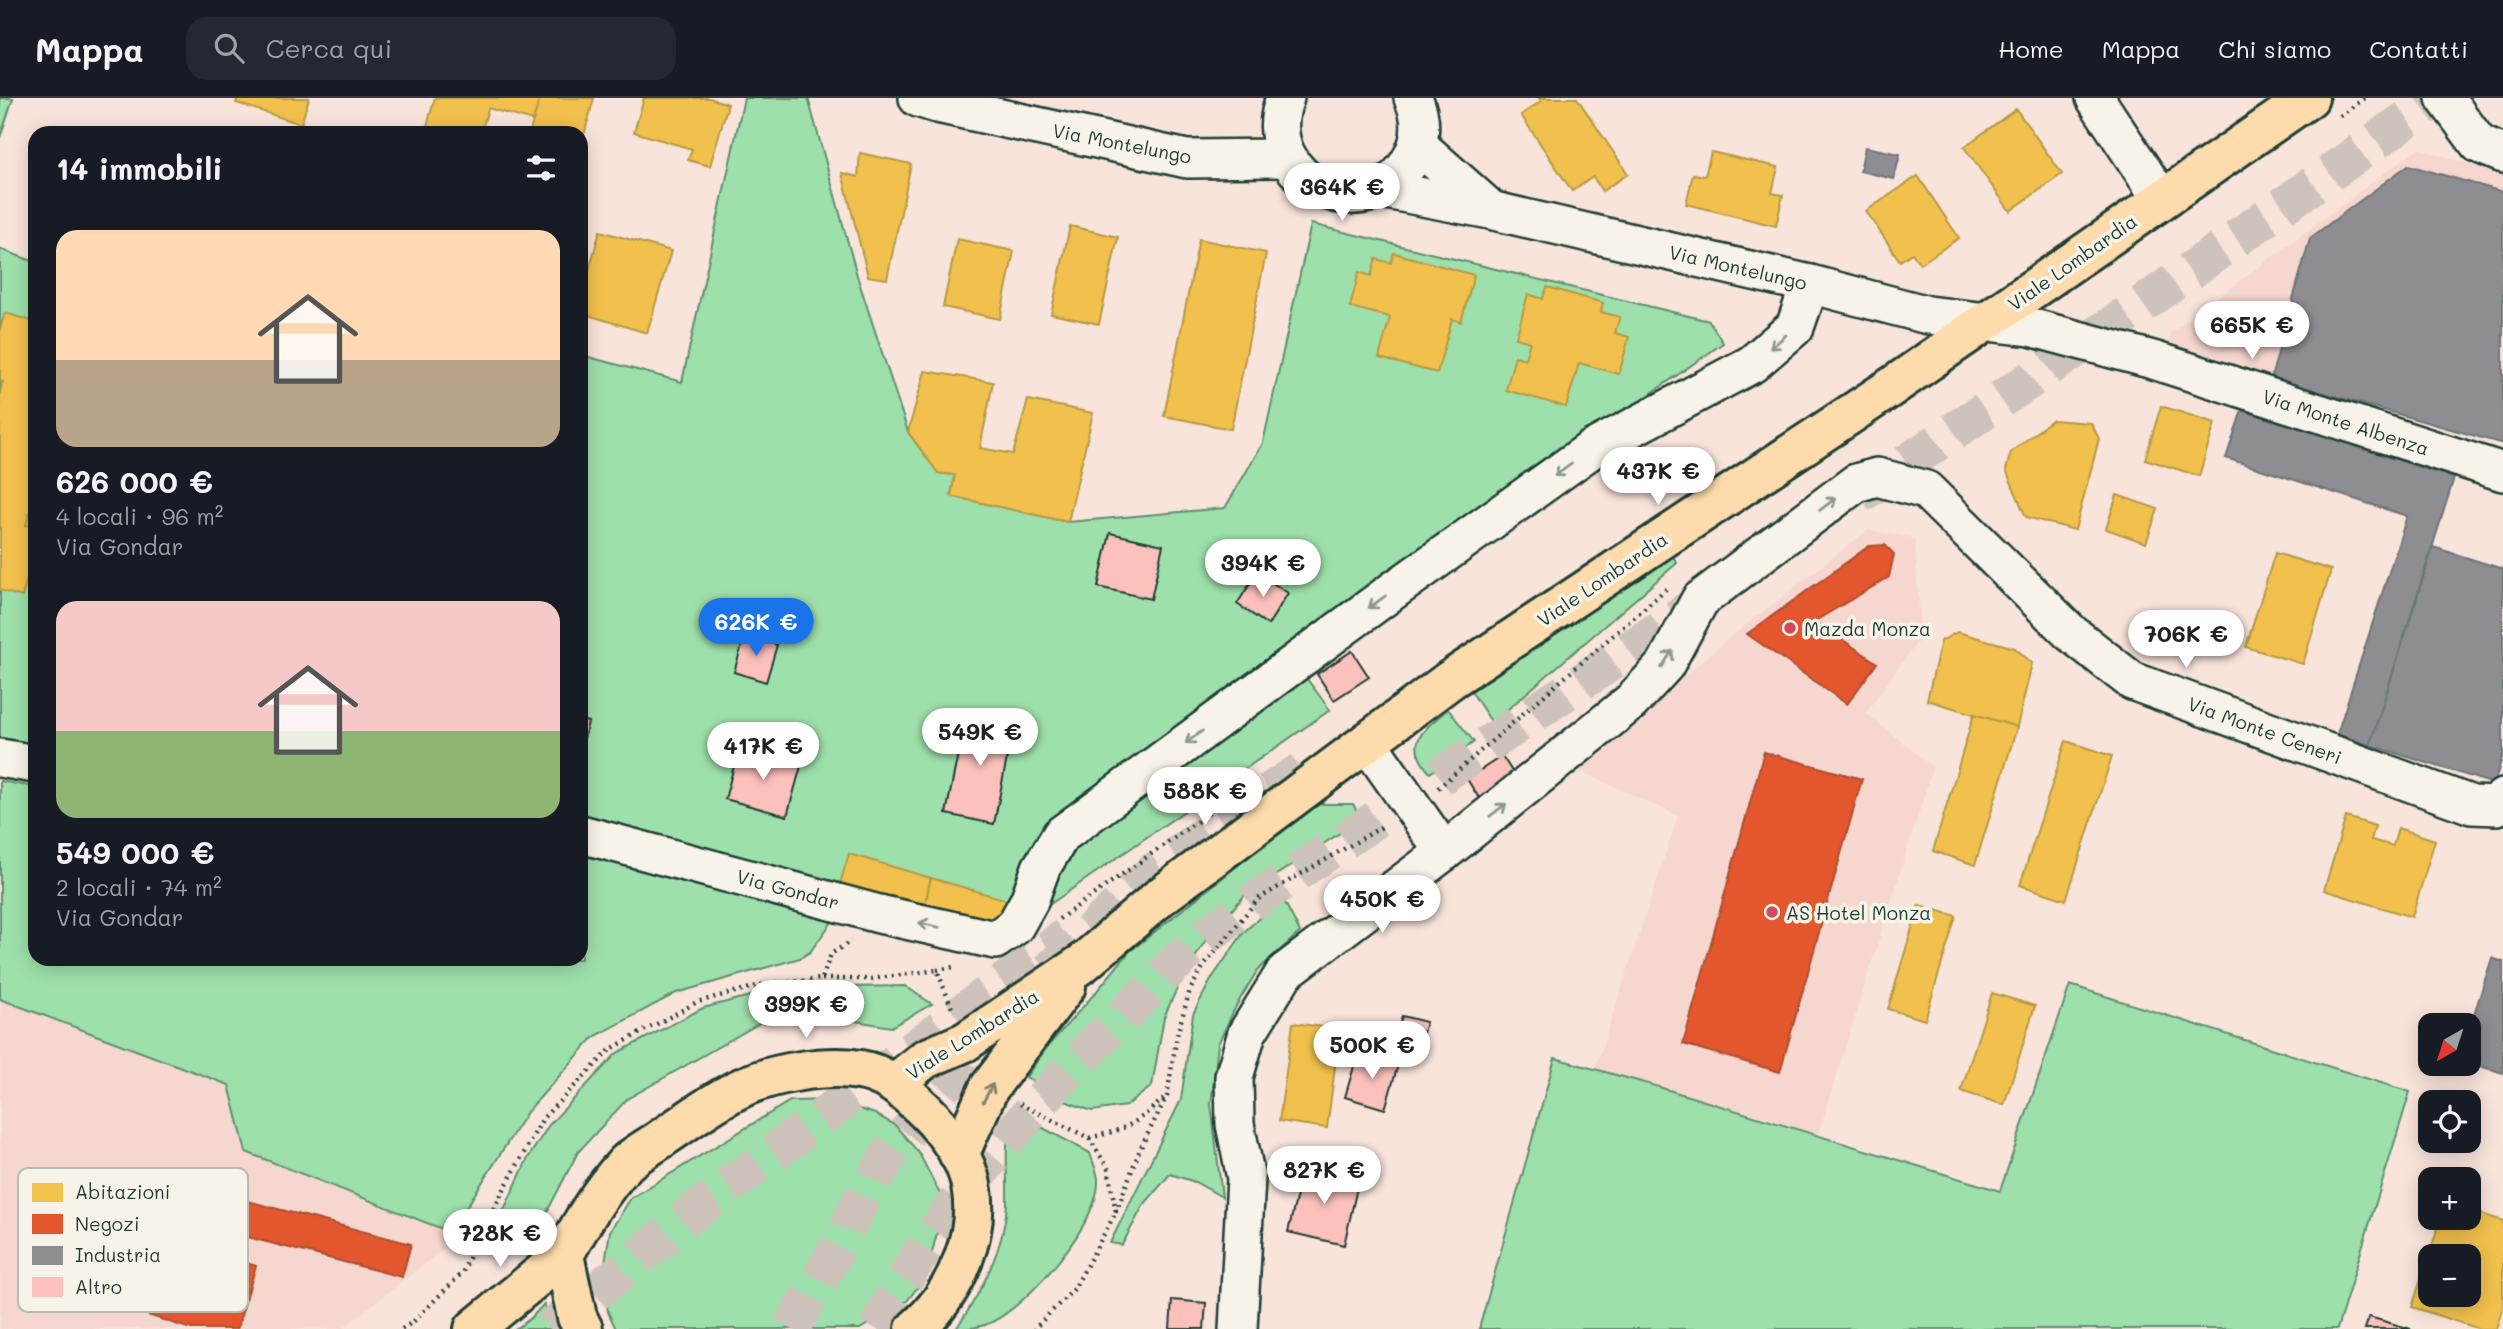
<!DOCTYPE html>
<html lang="it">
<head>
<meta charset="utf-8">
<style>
  :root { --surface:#171b24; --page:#242831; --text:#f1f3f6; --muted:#9ea1a6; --line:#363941; --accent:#1a73e8 }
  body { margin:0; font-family:Mali,sans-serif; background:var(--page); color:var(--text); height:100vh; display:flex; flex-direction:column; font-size:26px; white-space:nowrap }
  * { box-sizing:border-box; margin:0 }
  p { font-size:23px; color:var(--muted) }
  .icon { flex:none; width:38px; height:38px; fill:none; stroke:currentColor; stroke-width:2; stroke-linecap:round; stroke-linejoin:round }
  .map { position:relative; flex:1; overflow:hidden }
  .sheet { position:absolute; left:28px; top:28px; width:560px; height:840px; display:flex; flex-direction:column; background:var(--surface); border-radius:21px; box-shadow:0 4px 18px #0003 }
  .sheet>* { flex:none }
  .needle { width:46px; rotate:219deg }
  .fabs { position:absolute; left:2418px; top:915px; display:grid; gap:14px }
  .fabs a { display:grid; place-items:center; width:63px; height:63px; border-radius:14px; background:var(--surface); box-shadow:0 4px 18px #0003; font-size:35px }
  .price { position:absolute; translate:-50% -60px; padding:0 16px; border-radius:24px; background:#fff; color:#222; font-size:23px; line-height:46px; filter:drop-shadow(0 2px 4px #0008) }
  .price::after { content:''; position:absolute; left:50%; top:42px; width:21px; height:16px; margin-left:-10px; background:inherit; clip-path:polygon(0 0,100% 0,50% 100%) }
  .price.on { background:var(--accent); color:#fff }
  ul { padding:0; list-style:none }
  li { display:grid; align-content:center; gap:14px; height:371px; padding:0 28px }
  li span { display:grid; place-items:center; height:217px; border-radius:21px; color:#555 }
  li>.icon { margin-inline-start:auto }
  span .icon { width:126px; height:126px; fill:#fffc; stroke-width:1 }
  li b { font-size:30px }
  h2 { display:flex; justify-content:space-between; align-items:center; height:84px; padding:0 28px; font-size:30px }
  header { display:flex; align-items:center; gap:42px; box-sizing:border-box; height:98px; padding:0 35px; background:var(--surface); border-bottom:2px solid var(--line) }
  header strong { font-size:33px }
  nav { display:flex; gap:38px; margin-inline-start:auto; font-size:24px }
  .search { width:490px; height:63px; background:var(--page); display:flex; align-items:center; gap:18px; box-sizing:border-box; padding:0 24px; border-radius:21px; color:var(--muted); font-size:26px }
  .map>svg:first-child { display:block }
  .built { fill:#f6d7cf }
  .green { fill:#9ee0ab; stroke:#5e8e70; stroke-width:2 }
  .homes { fill:#f2c14e; stroke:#b39946; stroke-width:2; fill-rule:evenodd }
  .shops { fill:#e4572e; stroke:#a94f30; stroke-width:2 }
  .industry { fill:#8d8d92; stroke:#6c7576; stroke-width:2 }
  .building { fill:#fdc1bc; stroke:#1f3d34; stroke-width:2 }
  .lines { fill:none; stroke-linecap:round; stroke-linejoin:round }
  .highway-tunnel { stroke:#cdc3ba; stroke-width:38; stroke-dasharray:38 19; stroke-linecap:butt }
  .minor-casing { stroke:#1f3d34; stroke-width:42 }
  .major-casing { stroke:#1f3d34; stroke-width:44 }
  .path { stroke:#1f3d34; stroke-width:4.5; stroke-dasharray:2 5; stroke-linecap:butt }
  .minor { stroke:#f7f3e8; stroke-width:37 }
  .major { stroke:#fddbac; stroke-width:38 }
  .oneway { stroke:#8b988e }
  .oneway2 { stroke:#83846a }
  .poi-dot { fill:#d1495b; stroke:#f7f3e8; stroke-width:2.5 }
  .labels { text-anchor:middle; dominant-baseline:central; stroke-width:7; stroke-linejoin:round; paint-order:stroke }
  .street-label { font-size:19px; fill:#1f3d34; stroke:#f7f3e8 }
  .poi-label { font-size:19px; fill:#1f3d34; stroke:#f7f3e8; text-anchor:start }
  .key { fill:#f7f3e8; stroke:#b6bcb2; stroke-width:2 }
  .key-label { font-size:19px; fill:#1f3d34 }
</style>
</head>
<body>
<header>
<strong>Mappa</strong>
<div class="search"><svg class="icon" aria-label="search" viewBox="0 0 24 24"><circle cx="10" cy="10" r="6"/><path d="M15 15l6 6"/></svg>Cerca qui</div>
<nav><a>Home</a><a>Mappa</a><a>Chi siamo</a><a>Contatti</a></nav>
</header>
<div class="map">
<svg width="2503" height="1231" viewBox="0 0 2503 1231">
  <rect width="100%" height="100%" fill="#f9e4db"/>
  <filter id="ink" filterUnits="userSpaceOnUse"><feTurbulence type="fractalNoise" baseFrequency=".0143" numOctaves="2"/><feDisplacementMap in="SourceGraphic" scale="14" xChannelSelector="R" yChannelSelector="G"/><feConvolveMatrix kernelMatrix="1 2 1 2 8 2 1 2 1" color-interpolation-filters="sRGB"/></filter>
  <g filter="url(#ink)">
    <!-- built -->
    <g class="built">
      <polygon points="2503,49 2503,346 2170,250 2170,235 2418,50 2475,68"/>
      <polygon points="1868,432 1915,440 1921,539 1866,615 1933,669 1818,1037 1595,971 1678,718 1576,671 1729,540"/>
      <polygon points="0,901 229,987 246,1054 460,1138 342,1231 0,1231"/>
    </g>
    <!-- green -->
    <g class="green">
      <polygon points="0,0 13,0 0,40"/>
      <polygon points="744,0 808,0 858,181 908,334 938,375 955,377 951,398 1068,424 1225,410 1263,345 1311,126 1709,223 1723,245 1418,459 1047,730 1007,802 997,836 581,722 581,257 682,284"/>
      <polygon points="0,151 35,164 35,646 0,640"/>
      <polygon points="1671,455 1677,465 1492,625 1471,593"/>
      <polygon points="1304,577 1330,612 1036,816 1080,745"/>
      <path d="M1448 611 1474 644 1430 675C1403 644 1423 633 1448 611Z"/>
      <polygon points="0,683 35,689 35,861 581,861 581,756 834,821 810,854 800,860 676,895 594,939 527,1014 466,1110 460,1138 246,1054 229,987 0,901"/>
      <polygon points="1315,706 1353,706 1361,721 1243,799 1204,845 1179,886 1164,919 1152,988 1126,1008 1092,1013 1062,1002 1026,979 1048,948 1097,893 1128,855"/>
      <polygon points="1282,799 1300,834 1257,873 1236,908 1218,946 1211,1006 1222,1099 1195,1084 1170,1076 1143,1108 1122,1147 1110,1145 1181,1002 1193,916 1212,880 1244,834"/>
      <polygon points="2070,887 2410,994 2337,1231 1479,1231 1555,960 1652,987 2000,1093"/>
      <polygon points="905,888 932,906 891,929 832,919 760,925 627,1001 578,1054 547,1114 515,1152 485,1153 528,1060 549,1027 617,955 703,910 758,896 844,889"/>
      <polygon points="831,1002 875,1016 895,1027 919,1055 940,1096 938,1131 926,1178 907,1203 860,1231 616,1231 608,1214 603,1177 610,1133 631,1100 790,1003"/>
      <path d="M1013 1014 1090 1055C1092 1063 1097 1072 1098 1081 1101 1123 1029 1206 992 1224 980 1230 969 1231 956 1231 981 1195 1004 1150 1007 1106 1008 1077 1003 1040 1013 1014Z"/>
      <polygon points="544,1206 552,1231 516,1231 531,1220"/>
    </g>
    <!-- homes -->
    <g class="homes">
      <polygon points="238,0 309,0 301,26 236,5"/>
      <polygon points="435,0 540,0 533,23 488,10 481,35 425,35"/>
      <polygon points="540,0 594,0 581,48 581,35 530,33"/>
      <polygon points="644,0 709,0 728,6 710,68 688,62 692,51 634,34"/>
      <polygon points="1539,0 1577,0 1628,76 1602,93 1593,79 1572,93 1521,17 1541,3"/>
      <polygon points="2016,11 2062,76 2010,113 1964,49"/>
      <polygon points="1711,54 1778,69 1772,95 1783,97 1776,128 1686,106 1693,76 1705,78"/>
      <polygon points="860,55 911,66 887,181 868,178 842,75 858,79"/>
      <polygon points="1918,78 1959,140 1920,166 1912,155 1900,163 1866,113"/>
      <polygon points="1070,128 1118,139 1099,226 1051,216"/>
      <polygon points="600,133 671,153 647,235 581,215 581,200"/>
      <polygon points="957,141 1014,153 1000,221 943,209"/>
      <polygon points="1199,141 1266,155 1231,331 1164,318"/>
      <polygon points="1394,155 1474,177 1461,224 1452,221 1437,275 1379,260 1390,219 1350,209 1359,174 1371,178 1376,161 1391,165"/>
      <polygon points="1547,189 1603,205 1601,214 1620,219 1615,235 1629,239 1619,276 1579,265 1566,309 1506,292 1515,258 1525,261 1530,244 1516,240 1528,196 1543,201"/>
      <polygon points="5,215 35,224 35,394 26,427 35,429 35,452 22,499 0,492 0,294 3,284 0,283 0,231"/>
      <polygon points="925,273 993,284 980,350 1013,356 1028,302 1093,315 1068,424 951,398 955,377 938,375 908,334"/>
      <polygon points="2161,308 2215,325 2199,378 2145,361"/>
      <polygon points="2052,322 2091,325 2099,341 2075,432 2026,419 2006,372 2011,354"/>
      <polygon points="2117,397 2158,411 2146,445 2106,431"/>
      <polygon points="2275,455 2331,472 2303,566 2246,549"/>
      <polygon points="1957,534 2015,550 2032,565 2017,629 1927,602 1941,543"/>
      <polygon points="1974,616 2017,629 1975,767 1933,753"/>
      <polygon points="2066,643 2112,658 2066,802 2020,787"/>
      <polygon points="2346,719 2375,728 2371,742 2393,748 2398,730 2435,742 2412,819 2324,792"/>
      <polygon points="849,756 931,780 923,814 839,789"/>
      <polygon points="931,780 1007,802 997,836 923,814"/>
      <polygon points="1919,807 1956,818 1925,922 1888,911"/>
      <polygon points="1992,895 2035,908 2004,1007 1961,993"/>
      <polygon points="1293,925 1340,931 1327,1030 1279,1023"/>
      <path d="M2469 1112 2503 1123V1208L2496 1231H2480L2412 1209 2441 1120H2469ZM2431 1158H2469V1197H2431Z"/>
    </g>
    <!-- shops -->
    <g class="shops">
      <polygon points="1885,447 1894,456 1889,479 1815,523 1877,565 1847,606 1747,536 1869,448"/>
      <polygon points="1764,654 1862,681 1780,974 1683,946"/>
      <polygon points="240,1101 411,1146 402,1179 232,1135"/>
      <polygon points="144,1133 256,1168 237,1231 191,1231 120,1208"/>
    </g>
    <!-- industry -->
    <g class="industry">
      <polygon points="1865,49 1900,56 1894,81 1860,73"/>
      <polygon points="2408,67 2503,94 2503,346 2271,280 2310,140"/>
      <polygon points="2242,312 2454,380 2370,647 2337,636 2407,418 2226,360"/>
      <polygon points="2433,449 2503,471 2503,656 2494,686 2370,647"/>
      <polygon points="2492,860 2503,864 2503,975 2469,965 2469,932"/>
    </g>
    <!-- building -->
    <g class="building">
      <polygon points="1110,435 1163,447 1151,501 1098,489"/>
      <polygon points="1257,475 1288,495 1268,527 1237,506"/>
      <polygon points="745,537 777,547 766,584 734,574"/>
      <polygon points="1352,553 1369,579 1334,602 1317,576"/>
      <polygon points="966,615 1014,624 994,726 946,716"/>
      <polygon points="581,622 588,624 581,652"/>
      <polygon points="739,650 801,668 787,718 725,701"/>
      <polygon points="1502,658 1519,684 1484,708 1467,681"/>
      <polygon points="1402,918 1426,924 1419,950 1395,944"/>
      <polygon points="1358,955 1398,967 1385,1011 1345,999"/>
      <polygon points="1304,1068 1359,1081 1344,1147 1288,1134"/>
      <polygon points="1172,1202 1206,1205 1204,1231 1170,1231"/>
      <polygon points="2369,1219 2411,1231 2365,1231"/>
    </g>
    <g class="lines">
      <!-- highway-tunnel -->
      <g class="highway-tunnel">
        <polyline points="1859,397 2137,210 2437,0"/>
        <polyline points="1049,873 1152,775 1221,725 1309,668"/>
        <polyline points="550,1231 699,1110 1066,838"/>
        <polyline points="791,1231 842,1142 853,1117 889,1057 950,980 996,929"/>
        <path d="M876 1231C938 1113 1028 1011 1123 918 1149 892 1175 864 1204 840 1224 824 1247 809 1269 793L1708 499"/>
      </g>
      <defs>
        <g id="minor">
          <polyline points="918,0 937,6 1187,61 1287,60"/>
          <path d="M1285 0C1253 84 1373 138 1413 57 1422 39 1422 19 1413 0"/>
          <polyline points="2095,0 2162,102"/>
          <polyline points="2445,0 2479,46 2503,56"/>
          <polyline points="1418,47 1490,111"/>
          <polyline points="1381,91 1490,112 1810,186 1928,217 2030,229 2153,262 2503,374"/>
          <polyline points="1367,644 1444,754"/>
          <polyline points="0,660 35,666"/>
          <polyline points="581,736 879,816 995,842 1015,828 1029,803 1041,770 1061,737 1394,492 1592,351 1752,266 1795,229 1810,186"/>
          <polyline points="1238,1231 1246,1080 1235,1026 1234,979 1247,935 1285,874 1444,754 1631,604 1665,567 1700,502 1856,385 1877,379 1926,392 2071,535 2132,583 2472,707 2497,708 2503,700"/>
        </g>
        <g id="major">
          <polyline points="895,985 925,961 965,944 1083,865 1160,799 1450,582 1887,292 2309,0"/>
          <polyline points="959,1057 989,990 1066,888"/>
          <polyline points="474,1231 564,1157"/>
          <path d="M583 1231 577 1219 564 1157C582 1124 600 1093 626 1065 637 1055 653 1047 665 1038 689 1022 715 1002 741 990 773 975 826 966 860 972 884 976 901 990 918 1006 938 1024 962 1053 969 1079 984 1132 956 1196 915 1231"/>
        </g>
      </defs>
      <!-- minor casing -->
      <use href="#minor" class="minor-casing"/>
      <!-- major casing -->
      <use href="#major" class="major-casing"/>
      <!-- path -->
      <g class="path">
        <polyline points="2340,18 2365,0"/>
        <polyline points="1438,690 1666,491"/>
        <polyline points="1059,821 1212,713"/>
        <polyline points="937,872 954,869"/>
        <polyline points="822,881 871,881 937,872 953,913"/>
        <polyline points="1020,1006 1089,1040 1108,1070 1116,1114 1074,1191 1034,1231"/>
        <path d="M1089 1040C1127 1031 1136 1026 1164 1000"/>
        <polyline points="1116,1114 1140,1051 1167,998 1177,937 1190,892 1203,869 1258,801 1385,727"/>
        <polyline points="402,1231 413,1224 462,1175 489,1119 543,1020 611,951 697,904 761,887 822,881 831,856 851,843"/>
      </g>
      <!-- minor -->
      <use href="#minor" class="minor"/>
      <!-- major -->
      <use href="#major" class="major"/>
    </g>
    <!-- one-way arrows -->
    <defs><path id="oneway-shaft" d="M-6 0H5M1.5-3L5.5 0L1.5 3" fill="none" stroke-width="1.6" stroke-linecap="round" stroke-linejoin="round" transform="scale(1.75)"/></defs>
    <g class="oneway">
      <use href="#oneway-shaft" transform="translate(1778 244) rotate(139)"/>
      <use href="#oneway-shaft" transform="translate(1563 372) rotate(145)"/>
      <use href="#oneway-shaft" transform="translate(1828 406) rotate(-37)"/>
      <use href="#oneway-shaft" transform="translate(1377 504) rotate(144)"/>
      <use href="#oneway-shaft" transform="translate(1667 561) rotate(-58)"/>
      <use href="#oneway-shaft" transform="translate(1194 639) rotate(144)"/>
      <use href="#oneway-shaft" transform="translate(1498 712) rotate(-38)"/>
      <use href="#oneway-shaft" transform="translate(929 827) rotate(-167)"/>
    </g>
    <use class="oneway2" href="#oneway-shaft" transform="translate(988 995) rotate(-62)"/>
  </g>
  <!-- markers -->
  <g class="poi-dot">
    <circle cx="1790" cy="530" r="7"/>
    <circle cx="1772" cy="814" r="7"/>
  </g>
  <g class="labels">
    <!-- street labels -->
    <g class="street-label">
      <text transform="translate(1122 45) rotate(11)">Via Montelungo</text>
      <text transform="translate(2072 164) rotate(-35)">Viale Lombardia</text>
      <text transform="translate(1738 169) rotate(13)">Via Montelungo</text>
      <text transform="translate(2346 324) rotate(18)">Via Monte Albenza</text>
      <text transform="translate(1602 481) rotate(-34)">Viale Lombardia</text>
      <text transform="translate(2265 632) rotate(20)">Via Monte Ceneri</text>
      <text transform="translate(788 791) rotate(15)">Via Gondar</text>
      <text transform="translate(972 936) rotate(-32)">Viale Lombardia</text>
    </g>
    <!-- poi labels -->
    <g class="poi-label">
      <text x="1804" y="530">Mazda Monza</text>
      <text x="1786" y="814">AS Hotel Monza</text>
    </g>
  </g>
  <!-- legend -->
  <rect x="18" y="1070" width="230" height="144" rx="10" class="key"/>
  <rect x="32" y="1085" width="31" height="19" fill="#f2c14e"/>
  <rect x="32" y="1116" width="31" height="20" fill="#e4572e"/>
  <rect x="32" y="1148" width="31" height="19" fill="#8d8d92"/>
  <rect x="32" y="1179" width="31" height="20" fill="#fdc1bc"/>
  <g class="key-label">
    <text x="75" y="1101">Abitazioni</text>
    <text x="75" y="1133">Negozi</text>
    <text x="75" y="1164">Industria</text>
    <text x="75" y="1196">Altro</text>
  </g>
</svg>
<div class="fabs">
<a><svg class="needle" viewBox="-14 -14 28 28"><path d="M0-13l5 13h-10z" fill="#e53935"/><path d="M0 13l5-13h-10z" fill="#9ea1a6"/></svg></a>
<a><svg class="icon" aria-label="locate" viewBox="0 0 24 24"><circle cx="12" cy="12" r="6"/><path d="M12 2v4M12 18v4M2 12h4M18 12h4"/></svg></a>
<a>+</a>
<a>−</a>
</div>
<b class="price" style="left:1342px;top:125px">364K €</b>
<b class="price" style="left:2252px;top:263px">665K €</b>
<b class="price" style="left:1658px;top:409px">437K €</b>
<b class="price" style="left:1263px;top:501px">394K €</b>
<b class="price on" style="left:756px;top:560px">626K €</b>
<b class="price" style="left:2186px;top:572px">706K €</b>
<b class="price" style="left:980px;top:670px">549K €</b>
<b class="price" style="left:763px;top:684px">417K €</b>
<b class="price" style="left:1205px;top:729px">588K €</b>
<b class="price" style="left:1382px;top:837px">450K €</b>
<b class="price" style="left:806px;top:942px">399K €</b>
<b class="price" style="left:1372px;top:983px">500K €</b>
<b class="price" style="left:1324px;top:1108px">827K €</b>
<b class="price" style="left:500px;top:1171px">728K €</b>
<section class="sheet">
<h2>14 immobili<svg class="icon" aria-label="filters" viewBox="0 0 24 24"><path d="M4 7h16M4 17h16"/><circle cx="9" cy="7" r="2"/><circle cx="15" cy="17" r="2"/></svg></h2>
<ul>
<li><span style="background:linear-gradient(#ffd9b3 60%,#b9a48a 0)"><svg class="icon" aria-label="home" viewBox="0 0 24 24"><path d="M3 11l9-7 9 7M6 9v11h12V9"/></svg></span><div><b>626 000 €</b><p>4 locali · 96 m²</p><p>Via Gondar</p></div></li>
<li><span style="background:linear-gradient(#f6c9c9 60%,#8fb573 0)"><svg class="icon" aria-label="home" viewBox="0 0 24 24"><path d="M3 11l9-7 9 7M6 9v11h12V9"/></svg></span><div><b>549 000 €</b><p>2 locali · 74 m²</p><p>Via Gondar</p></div></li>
</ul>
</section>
</div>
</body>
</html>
